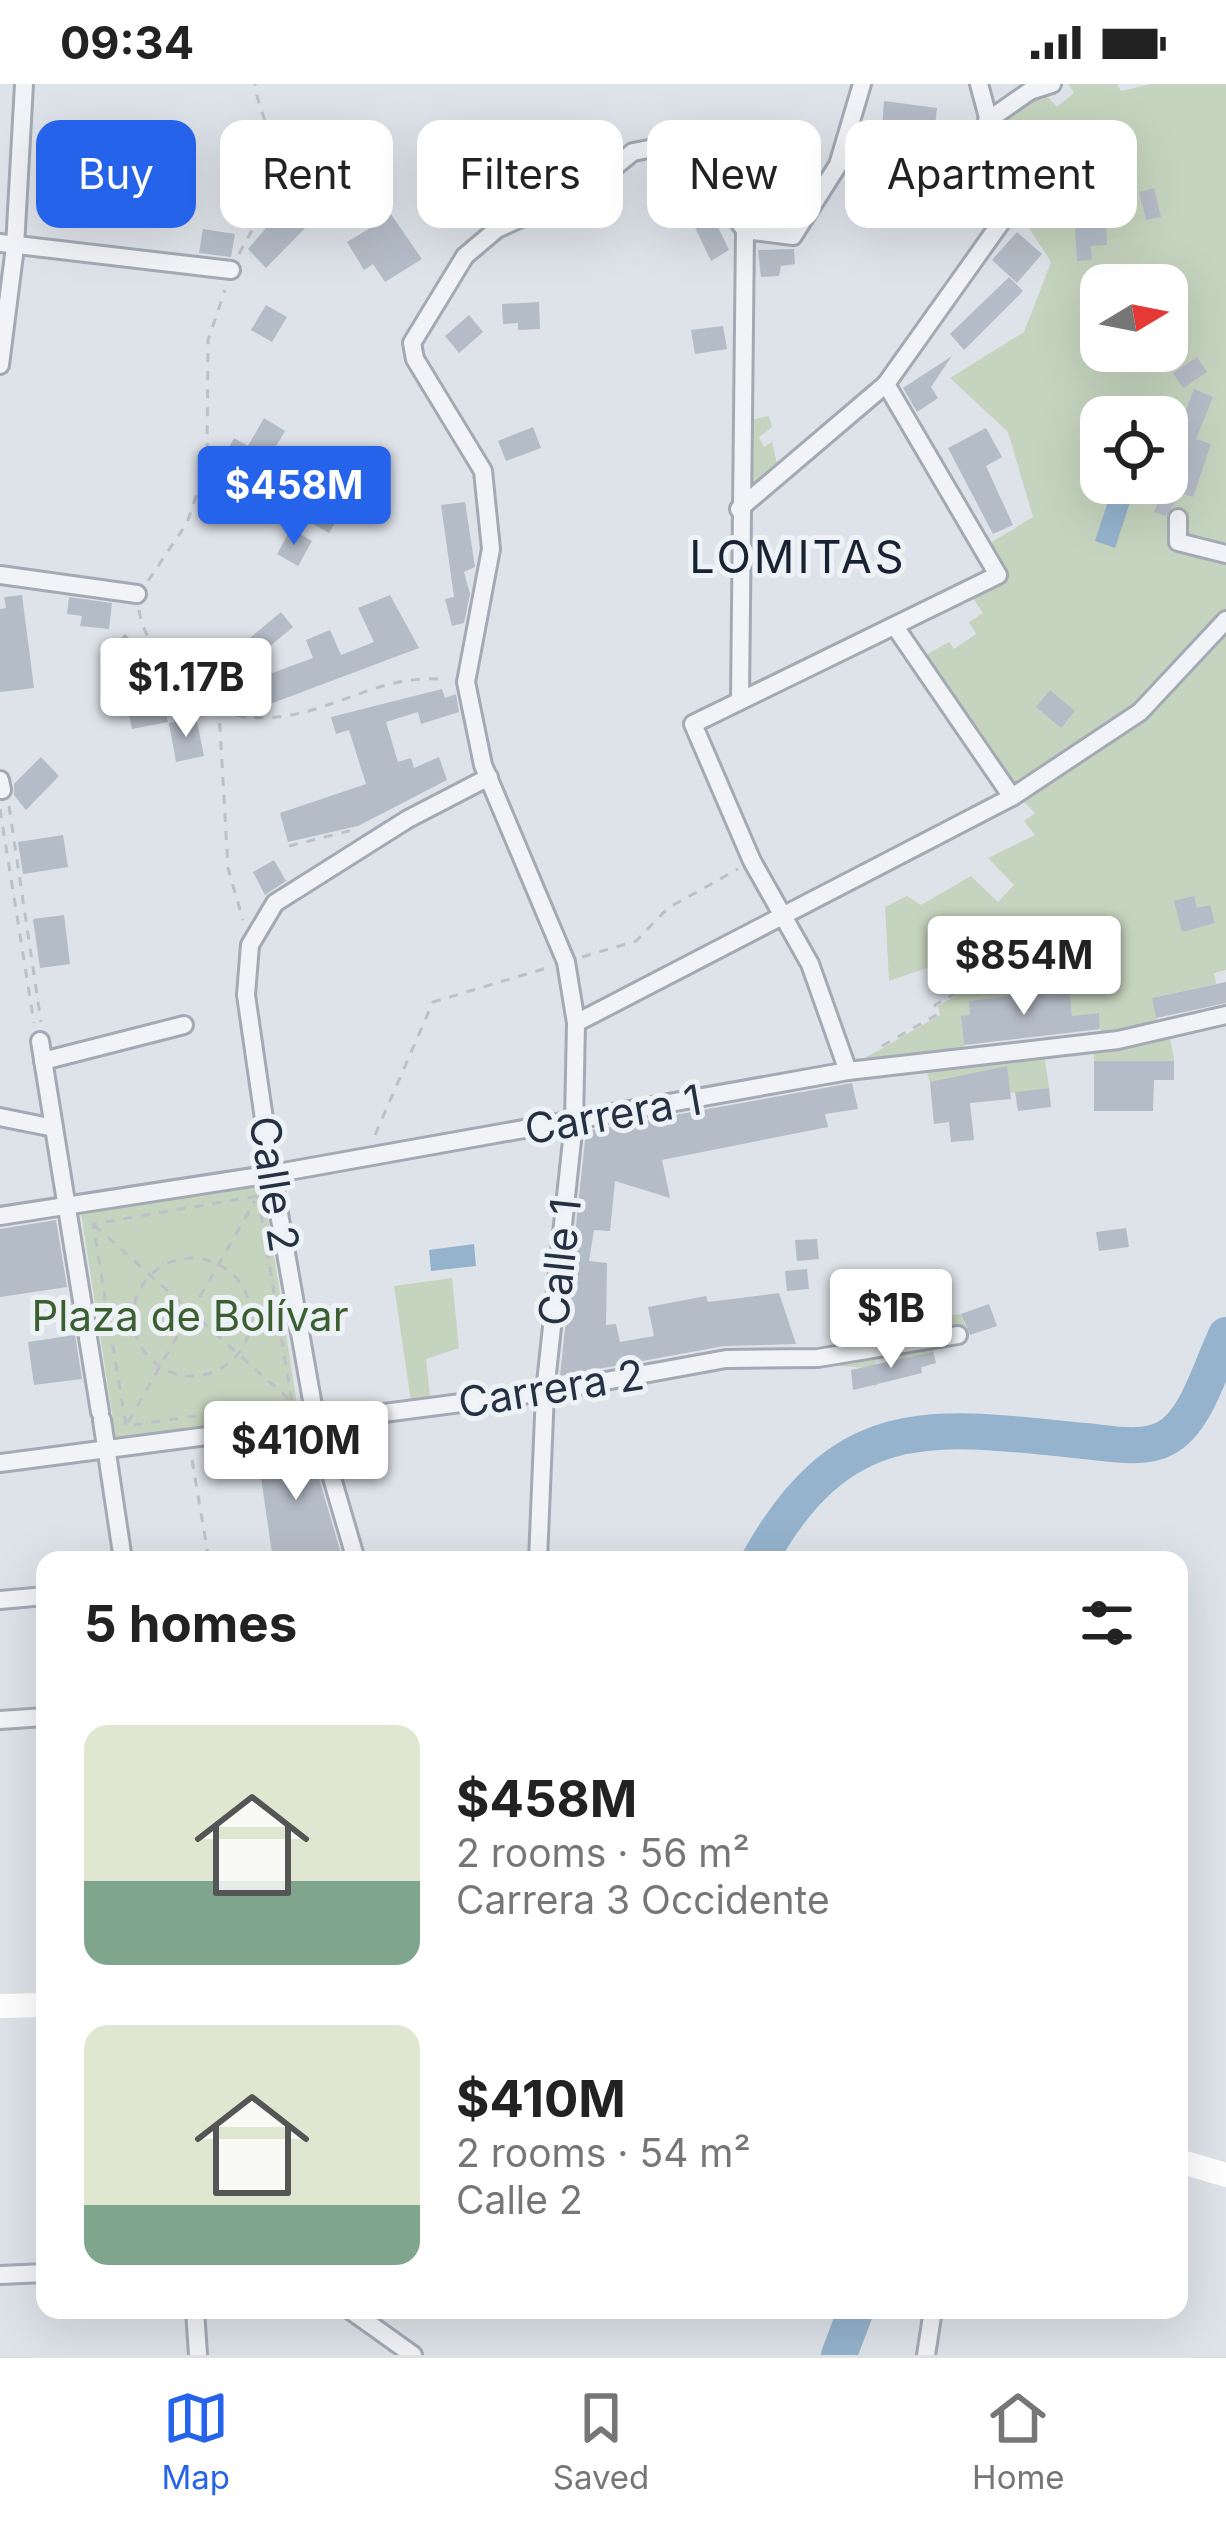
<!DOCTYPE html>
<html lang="en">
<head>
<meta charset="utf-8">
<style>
  :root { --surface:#fff; --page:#f6f6f6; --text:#222; --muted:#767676; --line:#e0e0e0; --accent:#2563eb }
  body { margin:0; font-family:Inter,sans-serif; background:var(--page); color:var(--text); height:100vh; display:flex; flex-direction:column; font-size:45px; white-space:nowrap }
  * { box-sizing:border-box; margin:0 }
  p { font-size:39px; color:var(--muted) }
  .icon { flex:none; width:66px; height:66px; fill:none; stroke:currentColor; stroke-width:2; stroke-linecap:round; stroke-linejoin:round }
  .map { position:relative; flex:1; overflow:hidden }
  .drawer { position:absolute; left:36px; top:1467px; width:1152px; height:768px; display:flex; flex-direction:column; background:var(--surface); border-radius:24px; box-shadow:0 12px 48px #0002 }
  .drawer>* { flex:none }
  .guide { position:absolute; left:36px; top:36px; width:1155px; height:108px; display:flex; gap:24px }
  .needle { width:78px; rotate:80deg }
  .buttons { position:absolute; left:1080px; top:180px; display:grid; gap:24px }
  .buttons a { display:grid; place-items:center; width:108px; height:108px; border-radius:24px; background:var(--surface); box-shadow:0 12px 48px #0002; font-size:60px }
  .price { position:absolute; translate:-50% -102px; padding:0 27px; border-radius:12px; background:#fff; color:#222; font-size:39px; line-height:78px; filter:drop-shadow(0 3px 6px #0008) }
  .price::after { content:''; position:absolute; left:50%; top:72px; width:36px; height:27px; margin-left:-18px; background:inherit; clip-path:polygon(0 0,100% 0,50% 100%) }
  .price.active { background:var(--accent); color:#fff }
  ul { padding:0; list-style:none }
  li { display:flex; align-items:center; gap:36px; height:300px; padding:0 48px }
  li span { display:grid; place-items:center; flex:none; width:336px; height:240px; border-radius:24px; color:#555 }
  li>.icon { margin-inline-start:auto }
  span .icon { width:144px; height:144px; fill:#fffc; stroke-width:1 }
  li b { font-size:51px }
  h2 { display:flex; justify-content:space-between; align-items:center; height:144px; padding:0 48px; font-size:51px }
  .pill { padding:0 42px; border-radius:24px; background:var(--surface); box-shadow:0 12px 48px #0002; font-size:42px; line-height:108px }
  .pill.active { background:var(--accent); color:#fff }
  .status { display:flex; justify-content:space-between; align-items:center; height:84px; padding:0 60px; background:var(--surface); direction:ltr }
  .status svg { height:33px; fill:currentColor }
  .dock { display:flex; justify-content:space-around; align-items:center; height:168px; border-top:3px solid var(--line); background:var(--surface); font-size:33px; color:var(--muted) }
  .dock a { display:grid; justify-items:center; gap:6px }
  .dock .active { color:var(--accent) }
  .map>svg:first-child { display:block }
  .green { fill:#c5d4be; fill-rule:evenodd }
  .water { fill:#95b3cd }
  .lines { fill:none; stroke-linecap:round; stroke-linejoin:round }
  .river { stroke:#95b3cd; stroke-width:36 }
  .building { fill:#b4bcc7 }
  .street-casing { stroke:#a3aab4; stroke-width:22 }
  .path { stroke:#bcc1c8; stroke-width:3; stroke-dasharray:9 9; stroke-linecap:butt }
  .street { stroke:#f1f3f7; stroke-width:16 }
  .secondary { stroke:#fff; stroke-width:24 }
  .labels { text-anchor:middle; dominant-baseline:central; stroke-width:10; stroke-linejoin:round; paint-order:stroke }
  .street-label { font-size:42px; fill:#253142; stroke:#edf2f6 }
  .park-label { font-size:42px; fill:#3c5f31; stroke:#edf2f6 }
  .neighbourhood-label { font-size:45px; letter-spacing:3px; fill:#182232; stroke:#edf2f6 }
</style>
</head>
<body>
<div class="status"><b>09:34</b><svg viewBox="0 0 49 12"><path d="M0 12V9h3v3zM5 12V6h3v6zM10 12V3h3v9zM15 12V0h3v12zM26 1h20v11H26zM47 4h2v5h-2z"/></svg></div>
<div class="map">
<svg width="1226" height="2271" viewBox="0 0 1226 2271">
  <rect width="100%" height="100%" fill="#dee3e9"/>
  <!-- green -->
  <g class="green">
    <path d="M1068 0H1117L1121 7 1151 0H1226V886L1214 889 1216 900 1152 914 1158 941 1101 954 1099 929 1072 932 1068 905 970 917V931L961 933 965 968 858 978 940 931 938 922 976 900 961 872 889 897 885 823 907 812 921 821 971 792 998 818 1014 801 988 774 1035 751 1024 737 1035 729 1013 707 924 572 949 558 954 565 976 550 969 538 983 529 970 510 1002 492 987 461 1033 433 1008 348 950 294 1024 248 1051 178 1022 133 998 35 1031 11 1049 14 1057 23 1074 9ZM1101 201H1167V267H1101ZM1101 333H1167V399H1101Z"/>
    <polygon points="769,332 772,343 759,353 764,363 772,358 777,380 750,401 751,336"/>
    <polygon points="1169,946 1174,977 1094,977 1093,963"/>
    <polygon points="1044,969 1049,1004 1010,1009 1007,990 930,998 925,983"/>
    <polygon points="263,1101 299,1333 117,1361 81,1129"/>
    <polygon points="452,1194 459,1264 426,1275 431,1321 412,1324 394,1202"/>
    <polygon points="961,1230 969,1252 932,1262 936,1279 905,1288 896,1270 875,1275 879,1299 874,1304 872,1284 755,1277 880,1261 875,1244"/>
  </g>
  <!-- water -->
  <g class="water">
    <polygon points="1113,402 1133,409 1115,464 1095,457"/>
    <polygon points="474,1160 476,1182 431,1187 429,1166"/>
  </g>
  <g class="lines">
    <!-- river -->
    <g class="river">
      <path d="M759 1476C843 1326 931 1341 1084 1357 1108 1359 1143 1367 1166 1354 1197 1337 1211 1282 1226 1251"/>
      <polyline points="839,2271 856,2226"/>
    </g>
  </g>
  <!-- building -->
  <g class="building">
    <polygon points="884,17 937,24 934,52 882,44"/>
    <polygon points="372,103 422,175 385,198 373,180 364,186 347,158 370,144 351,118"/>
    <polygon points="1154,104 1161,133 1146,136 1139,108"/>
    <polygon points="290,116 313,136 266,184 248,165"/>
    <polygon points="707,120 729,166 711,177 689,131"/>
    <polygon points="1106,142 1107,161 1091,162 1092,176 1077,177 1075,143"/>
    <polygon points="203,145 235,150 231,173 199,169"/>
    <polygon points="1017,148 1042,170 1017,199 992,176"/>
    <polygon points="794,165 795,180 781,182 779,192 761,193 758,166"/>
    <polygon points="1009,193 1023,207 964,266 950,250"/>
    <polygon points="539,218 540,245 518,246 518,239 503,240 502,220"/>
    <polygon points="266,221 287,233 272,258 251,246"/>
    <polygon points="469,231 483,248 459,269 445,252"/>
    <polygon points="723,242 727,265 695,270 691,246"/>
    <polygon points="952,272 931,303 938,314 917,328 903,304"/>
    <polygon points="1197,273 1207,288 1183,304 1173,289"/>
    <polygon points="1194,305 1213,313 1196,355 1211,360 1193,413 1181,409 1166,432 1154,428 1167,399 1167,347 1171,335 1181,339"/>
    <polygon points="264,334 285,347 271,371 297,386 282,412 220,380 234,354 248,362"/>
    <polygon points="533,343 541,364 506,377 498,357"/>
    <polygon points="986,344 1002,373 986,382 1013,441 993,450 948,364"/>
    <polygon points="340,382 361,395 329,449 308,437"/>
    <polygon points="465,418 475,483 464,488 470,510 464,539 452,542 445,515 454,513 441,421"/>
    <polygon points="291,445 312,457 298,482 277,470"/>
    <polygon points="22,511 34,604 0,608 0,525 6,524 4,513"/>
    <polygon points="390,511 419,564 270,620 261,593 313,574 306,556 330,546 341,571 374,558 358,524"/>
    <polygon points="69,513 112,519 109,545 80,542 82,532 67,530"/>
    <polygon points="281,528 293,543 210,612 205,606 244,559"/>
    <polygon points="125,550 139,564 124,579 110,565"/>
    <polygon points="442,605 445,614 456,610 459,628 421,640 418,628 386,638 398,678 411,674 414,684 439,673 447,696 358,742 288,758 280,729 366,700 349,646 336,650 331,633"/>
    <polygon points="1050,606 1075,627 1061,644 1036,623"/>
    <polygon points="163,613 168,638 132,645 127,620"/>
    <polygon points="196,633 204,672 176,678 169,639"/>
    <polygon points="41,673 59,692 26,726 14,711 14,700"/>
    <polygon points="63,751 68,783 23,790 18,758"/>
    <polygon points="274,776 286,797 265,811 253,788"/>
    <polygon points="1194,812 1197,824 1210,821 1215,839 1182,848 1174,817"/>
    <polygon points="64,831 70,880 40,884 33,835"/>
    <polygon points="1226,898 1226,919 1156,934 1152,914"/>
    <polygon points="1069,905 1072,932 1099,929 1100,945 964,961 961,932 970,931 969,917"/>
    <polygon points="1094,977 1174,977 1174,996 1154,996 1153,1027 1094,1027"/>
    <polygon points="1007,982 1011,1015 970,1019 974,1056 951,1058 949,1038 934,1040 930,998"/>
    <polygon points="852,999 858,1025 825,1030 828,1043 662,1076 670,1114 615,1097 610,1147 594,1146 589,1177 607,1179 606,1241 616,1240 620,1258 654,1252 648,1223 706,1212 708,1218 779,1209 796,1260 724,1262 560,1292 586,1047"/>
    <polygon points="1049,1004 1051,1023 1018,1027 1015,1008"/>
    <polygon points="56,1136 67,1203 0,1213 0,1145"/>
    <polygon points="1126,1144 1129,1163 1099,1167 1096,1148"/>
    <polygon points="817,1155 819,1175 797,1177 795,1156"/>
    <polygon points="807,1185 809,1205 787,1207 785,1187"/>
    <polygon points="989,1220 997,1242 970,1251 961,1230"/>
    <polygon points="941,1231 944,1240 877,1251 875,1244"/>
    <polygon points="75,1251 82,1295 34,1301 28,1258"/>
    <polygon points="933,1268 936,1279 921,1283 922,1289 853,1306 851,1286"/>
    <polygon points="307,1354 343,1476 273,1476 256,1359"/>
  </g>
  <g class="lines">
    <defs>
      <g id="street">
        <polyline points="987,37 1030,7 1052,0"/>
        <polyline points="0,159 231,186"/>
        <polyline points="0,281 15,163 24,0"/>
        <polyline points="886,300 1012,123 979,0"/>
        <polyline points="739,425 886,300 998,491 693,640 752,777 810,880 848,987"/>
        <polyline points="1178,434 1178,458 1226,470"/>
        <polyline points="0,491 137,510"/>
        <polyline points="896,544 1012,713"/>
        <polyline points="740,615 745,146 793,152 838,81 862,0"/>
        <polyline points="0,696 2,706"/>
        <polyline points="576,939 1012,713 1140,628 1226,536"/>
        <polyline points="40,957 100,1328"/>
        <polyline points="43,977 184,941"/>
        <polyline points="0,1033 54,1044"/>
        <polyline points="0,1132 272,1090 848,987 1118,956 1226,931"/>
        <polyline points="102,1336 123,1476"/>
        <polyline points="0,1379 545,1308 726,1275 818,1274 958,1251"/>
        <polyline points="356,1476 316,1339 272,1090 246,911 250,861 275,819 408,735 489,693"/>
        <polyline points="538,1476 545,1308 574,1038 576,939 566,878 483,681 466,598 491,465 483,387 415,275 412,259 465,172 497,145 591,102 633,68 659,63 686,69 745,146"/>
        <polyline points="0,1516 45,1512"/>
        <polyline points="0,1636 45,1633"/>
        <polyline points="0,2191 45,2189"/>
        <polyline points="195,2226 198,2271"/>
        <polyline points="350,2226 413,2271"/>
        <polyline points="926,2271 933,2226"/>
      </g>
    </defs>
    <!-- street casing -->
    <use href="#street" class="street-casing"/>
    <!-- path -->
    <g class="path">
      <path d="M239 170C253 142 281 105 276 73 272 47 258 27 255 0"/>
      <polyline points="148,497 187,439 207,380 208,256 225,206"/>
      <path d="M139 526C146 569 186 602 219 627L228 784 243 836"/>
      <path d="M219 627C311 655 365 585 447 596"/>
      <polyline points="9,722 41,938"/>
      <polyline points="0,725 34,939"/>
      <polyline points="289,762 353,746"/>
      <polyline points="582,873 636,857 668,824 738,785"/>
      <polyline points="882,962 938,930 935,921 973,899"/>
      <polyline points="375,1051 433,918 550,883"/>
      <polygon points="258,1112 292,1318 126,1342 93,1140"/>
      <polyline points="94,1141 292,1318"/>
      <circle cx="192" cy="1233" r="59"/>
      <polyline points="128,1338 255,1117"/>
      <polyline points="192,1376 209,1476"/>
    </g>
    <!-- street -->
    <use href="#street" class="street"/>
    <!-- secondary -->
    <g class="secondary">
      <polyline points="0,1922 45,1921"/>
      <polyline points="1179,2077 1226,2091"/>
    </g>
  </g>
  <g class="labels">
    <!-- street labels -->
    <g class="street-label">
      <text transform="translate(613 1030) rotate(-10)">Carrera 1</text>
      <text transform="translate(275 1100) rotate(81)">Calle 2</text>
      <text transform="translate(559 1178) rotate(-84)">Calle 1</text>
      <text transform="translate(551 1304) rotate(-9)">Carrera 2</text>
    </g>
    <!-- park labels -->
    <g class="park-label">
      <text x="190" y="1231">Plaza de Bolívar</text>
    </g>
    <!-- neighbourhood labels -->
    <g class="neighbourhood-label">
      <text x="798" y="472">LOMITAS</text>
    </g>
  </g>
</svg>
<div class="buttons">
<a><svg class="needle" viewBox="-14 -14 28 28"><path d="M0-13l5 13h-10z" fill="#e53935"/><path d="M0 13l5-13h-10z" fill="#767676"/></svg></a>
<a><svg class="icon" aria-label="locate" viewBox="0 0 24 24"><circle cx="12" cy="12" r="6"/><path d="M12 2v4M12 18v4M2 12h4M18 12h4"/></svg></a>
</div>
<b class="price active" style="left:294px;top:464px">$458M</b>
<b class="price" style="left:186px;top:656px">$1.17B</b>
<b class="price" style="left:1024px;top:934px">$854M</b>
<b class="price" style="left:891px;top:1287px">$1B</b>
<b class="price" style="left:296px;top:1419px">$410M</b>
<div class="guide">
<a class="pill active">Buy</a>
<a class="pill">Rent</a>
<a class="pill">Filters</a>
<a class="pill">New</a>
<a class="pill">Apartment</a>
</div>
<section class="drawer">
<h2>5 homes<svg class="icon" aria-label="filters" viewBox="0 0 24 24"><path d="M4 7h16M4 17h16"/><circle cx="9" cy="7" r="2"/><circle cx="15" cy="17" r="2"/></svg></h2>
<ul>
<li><span style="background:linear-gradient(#dfe7d0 65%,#7fa58c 0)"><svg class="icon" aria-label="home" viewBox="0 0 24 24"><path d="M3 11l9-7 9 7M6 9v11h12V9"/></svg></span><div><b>$458M</b><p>2 rooms · 56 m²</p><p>Carrera 3 Occidente</p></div></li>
<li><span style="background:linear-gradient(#dfe7d0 75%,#7fa58c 0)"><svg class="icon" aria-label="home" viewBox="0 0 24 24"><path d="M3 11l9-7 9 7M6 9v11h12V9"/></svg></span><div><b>$410M</b><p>2 rooms · 54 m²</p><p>Calle 2</p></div></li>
</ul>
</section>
</div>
<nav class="dock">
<a class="active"><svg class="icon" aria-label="map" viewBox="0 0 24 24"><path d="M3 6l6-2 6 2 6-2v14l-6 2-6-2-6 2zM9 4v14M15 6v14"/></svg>Map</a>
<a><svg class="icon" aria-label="saved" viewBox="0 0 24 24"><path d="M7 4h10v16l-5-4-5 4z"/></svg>Saved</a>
<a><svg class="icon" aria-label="home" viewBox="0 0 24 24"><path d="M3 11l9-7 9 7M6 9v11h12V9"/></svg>Home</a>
</nav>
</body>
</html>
